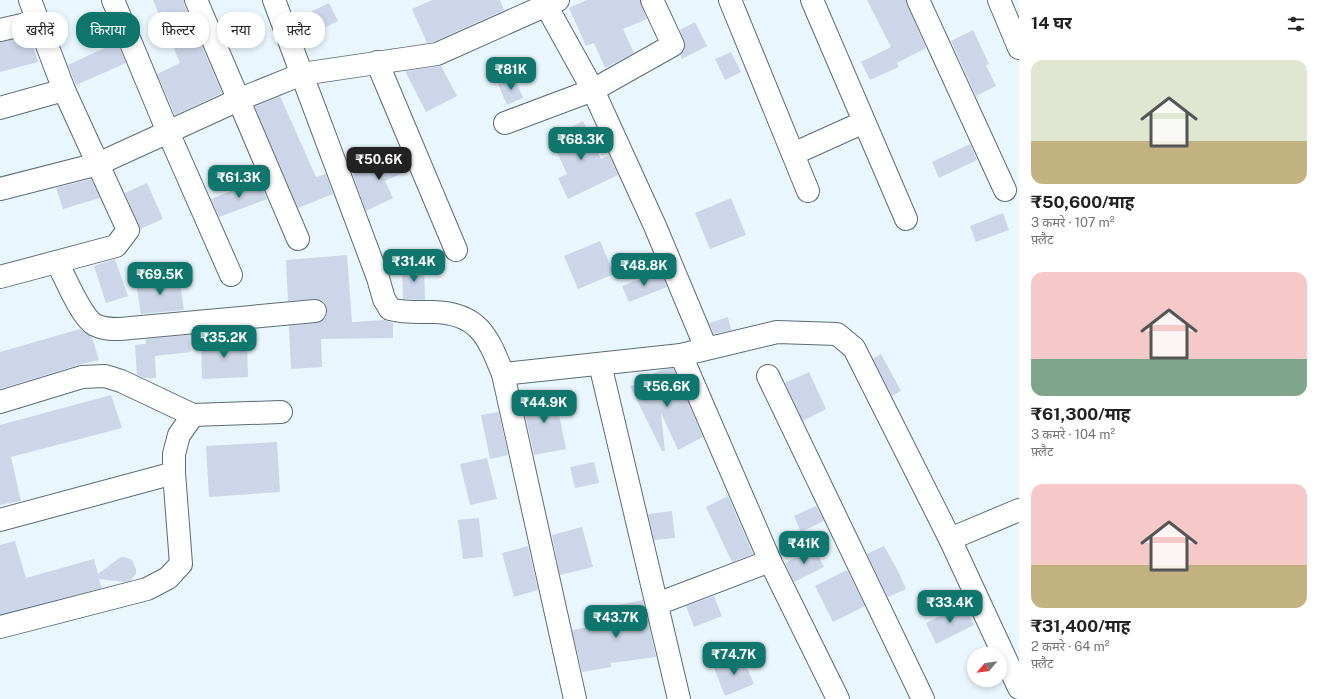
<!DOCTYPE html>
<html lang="hi">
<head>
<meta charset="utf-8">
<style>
  :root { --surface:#fff; --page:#f2f2f2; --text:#222; --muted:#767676; --accent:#0f766e }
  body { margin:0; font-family:"Public Sans","Noto Sans Devanagari",sans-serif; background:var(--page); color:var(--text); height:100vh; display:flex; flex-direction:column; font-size:15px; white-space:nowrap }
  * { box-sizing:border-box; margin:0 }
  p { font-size:13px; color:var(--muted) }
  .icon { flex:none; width:22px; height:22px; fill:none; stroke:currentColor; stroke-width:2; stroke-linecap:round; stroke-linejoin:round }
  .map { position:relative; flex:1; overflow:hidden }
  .sheet { display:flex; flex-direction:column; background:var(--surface); width:300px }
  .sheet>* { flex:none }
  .banner { position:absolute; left:12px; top:12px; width:380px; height:36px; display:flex; gap:8px }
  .needle { width:26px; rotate:241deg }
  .fabs { position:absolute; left:967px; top:647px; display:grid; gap:8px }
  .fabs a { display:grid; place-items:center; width:40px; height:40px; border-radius:50%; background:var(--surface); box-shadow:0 2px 6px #0003; font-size:20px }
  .price { position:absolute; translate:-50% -34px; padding:0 9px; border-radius:8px; background:var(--accent); color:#fff; font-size:13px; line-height:26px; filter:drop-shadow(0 1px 2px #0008) }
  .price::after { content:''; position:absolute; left:50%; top:24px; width:12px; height:9px; margin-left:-6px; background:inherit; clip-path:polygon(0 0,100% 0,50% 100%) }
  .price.active { background:#222; color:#fff }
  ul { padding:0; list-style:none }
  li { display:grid; align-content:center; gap:8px; height:212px; padding:0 12px }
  li span { display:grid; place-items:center; height:124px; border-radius:12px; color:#555 }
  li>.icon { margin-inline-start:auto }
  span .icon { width:72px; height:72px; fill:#fffc; stroke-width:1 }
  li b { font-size:17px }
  h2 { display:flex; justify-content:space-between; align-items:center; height:48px; padding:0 12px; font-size:17px }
  .tag { padding:0 14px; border-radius:16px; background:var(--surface); box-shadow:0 2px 6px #0003; font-size:14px; line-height:36px }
  .tag.active { background:var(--accent); color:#fff }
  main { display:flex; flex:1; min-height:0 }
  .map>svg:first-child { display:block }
  .building { fill:#ccd6e8 }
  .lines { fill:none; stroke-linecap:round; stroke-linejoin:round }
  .minor-casing { stroke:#5a6c76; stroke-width:24 }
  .minor { stroke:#fff; stroke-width:22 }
</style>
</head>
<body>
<main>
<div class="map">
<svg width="1019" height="699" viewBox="0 0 1019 699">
  <rect width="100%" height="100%" fill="#e9f6fd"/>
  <!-- building -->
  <g class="building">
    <polygon points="153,0 184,0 184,5 222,93 175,115 157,74 180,63"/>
    <polygon points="432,0 500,0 504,10 433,42 427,43 412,9"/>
    <polygon points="587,0 640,0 647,19 623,29 634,53 605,68 594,43 586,46 569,8"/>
    <polygon points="867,0 906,0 907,5 926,48 897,63 899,67 870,80 861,62 891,47"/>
    <polygon points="329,3 338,21 307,36 298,18"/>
    <polygon points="695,22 707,46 682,59 680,55 684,51 685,45 680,30"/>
    <polygon points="973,30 989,64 986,65 996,86 976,96 951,41"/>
    <polygon points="30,36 38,62 0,72 0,42"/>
    <polygon points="117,42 126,63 76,85 68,65"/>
    <polygon points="731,52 741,72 725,80 715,59"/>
    <polygon points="441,66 457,96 426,112 405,71"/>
    <polygon points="514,76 523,98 507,105 498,84"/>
    <polygon points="280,96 316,177 326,174 333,194 298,208 255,107"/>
    <polygon points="583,121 601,159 609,155 618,175 568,199 558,178 567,174 550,137"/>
    <polygon points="970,144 977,160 939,178 932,162"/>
    <polygon points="401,152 409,170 385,181 393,198 366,211 353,175"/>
    <polygon points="91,179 100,198 63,209 56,188"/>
    <polygon points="259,180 267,199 219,217 211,199"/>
    <polygon points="147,183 163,219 140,229 139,225 125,193"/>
    <polygon points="731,198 746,235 710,249 695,213"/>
    <polygon points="1003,213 1009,230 976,242 970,226"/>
    <polygon points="600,241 614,274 578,289 564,256"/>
    <polygon points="347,255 352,322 384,320 393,323 393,338 321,339 322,367 291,369 289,326 316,323 322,321 326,317 327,310 325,303 320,300 314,299 288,301 286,260"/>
    <polygon points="115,259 128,296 106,303 94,266"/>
    <polygon points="424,267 425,300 403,299 402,268"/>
    <polygon points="660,272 667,287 629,302 622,286"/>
    <polygon points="179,276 184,310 141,314 136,283"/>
    <polygon points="728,317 731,330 714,334 709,323"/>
    <polygon points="80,329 92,337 99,360 78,365 0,389 0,352"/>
    <polygon points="188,335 191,352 155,356 156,378 145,378 137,375 135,345 146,344 146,339"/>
    <polygon points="247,339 248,377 202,379 201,341"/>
    <polygon points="881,354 901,391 892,396 873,359"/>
    <polygon points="673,368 703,437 678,450 661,413 665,451 662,451 630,386 643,383 641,378 662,370"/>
    <polygon points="809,372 826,409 803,421 785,383"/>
    <polygon points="555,394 566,449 534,455 522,400"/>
    <polygon points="111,395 122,428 11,457 21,501 0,505 0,425"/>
    <polygon points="499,412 508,455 490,459 481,415"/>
    <polygon points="277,442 280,492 209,497 206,446"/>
    <polygon points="487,458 497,499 470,505 460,464"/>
    <polygon points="594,462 599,483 575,488 570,467"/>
    <polygon points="728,496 753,554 732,562 706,507"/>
    <polygon points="816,506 824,521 801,532 794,516"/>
    <polygon points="672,511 675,538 654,540 648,514"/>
    <polygon points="479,518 483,557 463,559 458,520"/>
    <polygon points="582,527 593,567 560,575 552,535"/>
    <polygon points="15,541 26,578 94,559 98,574 119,558 123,557 128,558 132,560 136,569 136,574 130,581 124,582 99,579 102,588 0,614 0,545"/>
    <polygon points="528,546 538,590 514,597 502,553"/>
    <polygon points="884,546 899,573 906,589 888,597 867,554"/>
    <polygon points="815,548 824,567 794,582 785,563"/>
    <polygon points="847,570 865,606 833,622 815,586"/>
    <polygon points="714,596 722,616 694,627 686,606"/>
    <polygon points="643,600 656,657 611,663 611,667 582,672 572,630 611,623 608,607"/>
    <polygon points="964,604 974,625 936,644 926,623"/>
    <polygon points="742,656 754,684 725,696 714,668"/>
  </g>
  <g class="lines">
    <defs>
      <g id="minor">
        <polyline points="113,0 168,132 231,275"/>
        <polyline points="196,0 298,239"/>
        <path d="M274 0 378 278 384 299 390 309C404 313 418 312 433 312 479 313 488 337 503 374L575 699"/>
        <polyline points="543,0 593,90 655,226 706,348"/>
        <polyline points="730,0 808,191"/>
        <polyline points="812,0 906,219"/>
        <polyline points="918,0 1005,190"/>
        <polyline points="999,0 1019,48"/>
        <polyline points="0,30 39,21"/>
        <polyline points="377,62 456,250"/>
        <polyline points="0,108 64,90"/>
        <polyline points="505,123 593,90 673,45 652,0"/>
        <polyline points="793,154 864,122"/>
        <polyline points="0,189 98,164 238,100 302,74 437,54 558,0"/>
        <path d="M57 262C65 277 81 317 95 325 103 329 112 329 120 329L315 311"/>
        <polyline points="0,277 116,246 128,230 64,90 30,0"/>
        <polyline points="681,355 777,332 837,334 854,348 950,539 1019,688"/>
        <polyline points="600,364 679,699"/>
        <polyline points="503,374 681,355 770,561 838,699"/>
        <polyline points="768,376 923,699"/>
        <polyline points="0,402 82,377 105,376 121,381 193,415 281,412"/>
        <polyline points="0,520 174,473"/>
        <polyline points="950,539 1019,510"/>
        <polyline points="657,604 770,561"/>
        <polyline points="0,627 147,589 168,578 181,564 174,473 174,454 179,435 193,415"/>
      </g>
    </defs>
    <!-- minor casing -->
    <use href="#minor" class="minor-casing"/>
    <!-- minor -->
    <use href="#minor" class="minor"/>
  </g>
</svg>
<div class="fabs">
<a><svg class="needle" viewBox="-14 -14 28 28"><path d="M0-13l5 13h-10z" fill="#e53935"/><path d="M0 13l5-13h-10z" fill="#767676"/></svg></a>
</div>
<b class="price" style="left:511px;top:91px">₹81K</b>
<b class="price" style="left:581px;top:161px">₹68.3K</b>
<b class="price active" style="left:379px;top:181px">₹50.6K</b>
<b class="price" style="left:239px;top:199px">₹61.3K</b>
<b class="price" style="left:414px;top:283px">₹31.4K</b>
<b class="price" style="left:644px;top:287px">₹48.8K</b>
<b class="price" style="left:160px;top:296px">₹69.5K</b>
<b class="price" style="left:224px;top:359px">₹35.2K</b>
<b class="price" style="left:667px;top:408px">₹56.6K</b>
<b class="price" style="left:544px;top:424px">₹44.9K</b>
<b class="price" style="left:804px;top:565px">₹41K</b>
<b class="price" style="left:950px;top:624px">₹33.4K</b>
<b class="price" style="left:616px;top:639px">₹43.7K</b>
<b class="price" style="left:734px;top:676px">₹74.7K</b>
<div class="banner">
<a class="tag">खरीदें</a>
<a class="tag active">किराया</a>
<a class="tag">फ़िल्टर</a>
<a class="tag">नया</a>
<a class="tag">फ़्लैट</a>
</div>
</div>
<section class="sheet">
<h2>14 घर<svg class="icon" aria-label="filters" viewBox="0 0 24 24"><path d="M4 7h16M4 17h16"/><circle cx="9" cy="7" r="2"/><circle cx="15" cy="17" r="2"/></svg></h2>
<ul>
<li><span style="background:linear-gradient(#dfe7d0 65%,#c2b280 0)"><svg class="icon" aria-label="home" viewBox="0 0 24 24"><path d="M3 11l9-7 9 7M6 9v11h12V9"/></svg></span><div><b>₹50,600/माह</b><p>3 कमरे · 107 m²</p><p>फ़्लैट</p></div></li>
<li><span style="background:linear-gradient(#f6c9c9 70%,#7fa58c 0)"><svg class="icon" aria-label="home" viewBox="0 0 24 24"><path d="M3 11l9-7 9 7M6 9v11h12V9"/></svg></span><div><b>₹61,300/माह</b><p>3 कमरे · 104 m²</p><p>फ़्लैट</p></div></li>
<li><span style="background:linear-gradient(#f6c9c9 65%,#c2b280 0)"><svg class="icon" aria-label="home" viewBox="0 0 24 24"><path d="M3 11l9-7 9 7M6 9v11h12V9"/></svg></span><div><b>₹31,400/माह</b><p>2 कमरे · 64 m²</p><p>फ़्लैट</p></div></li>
</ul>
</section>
</main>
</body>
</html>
